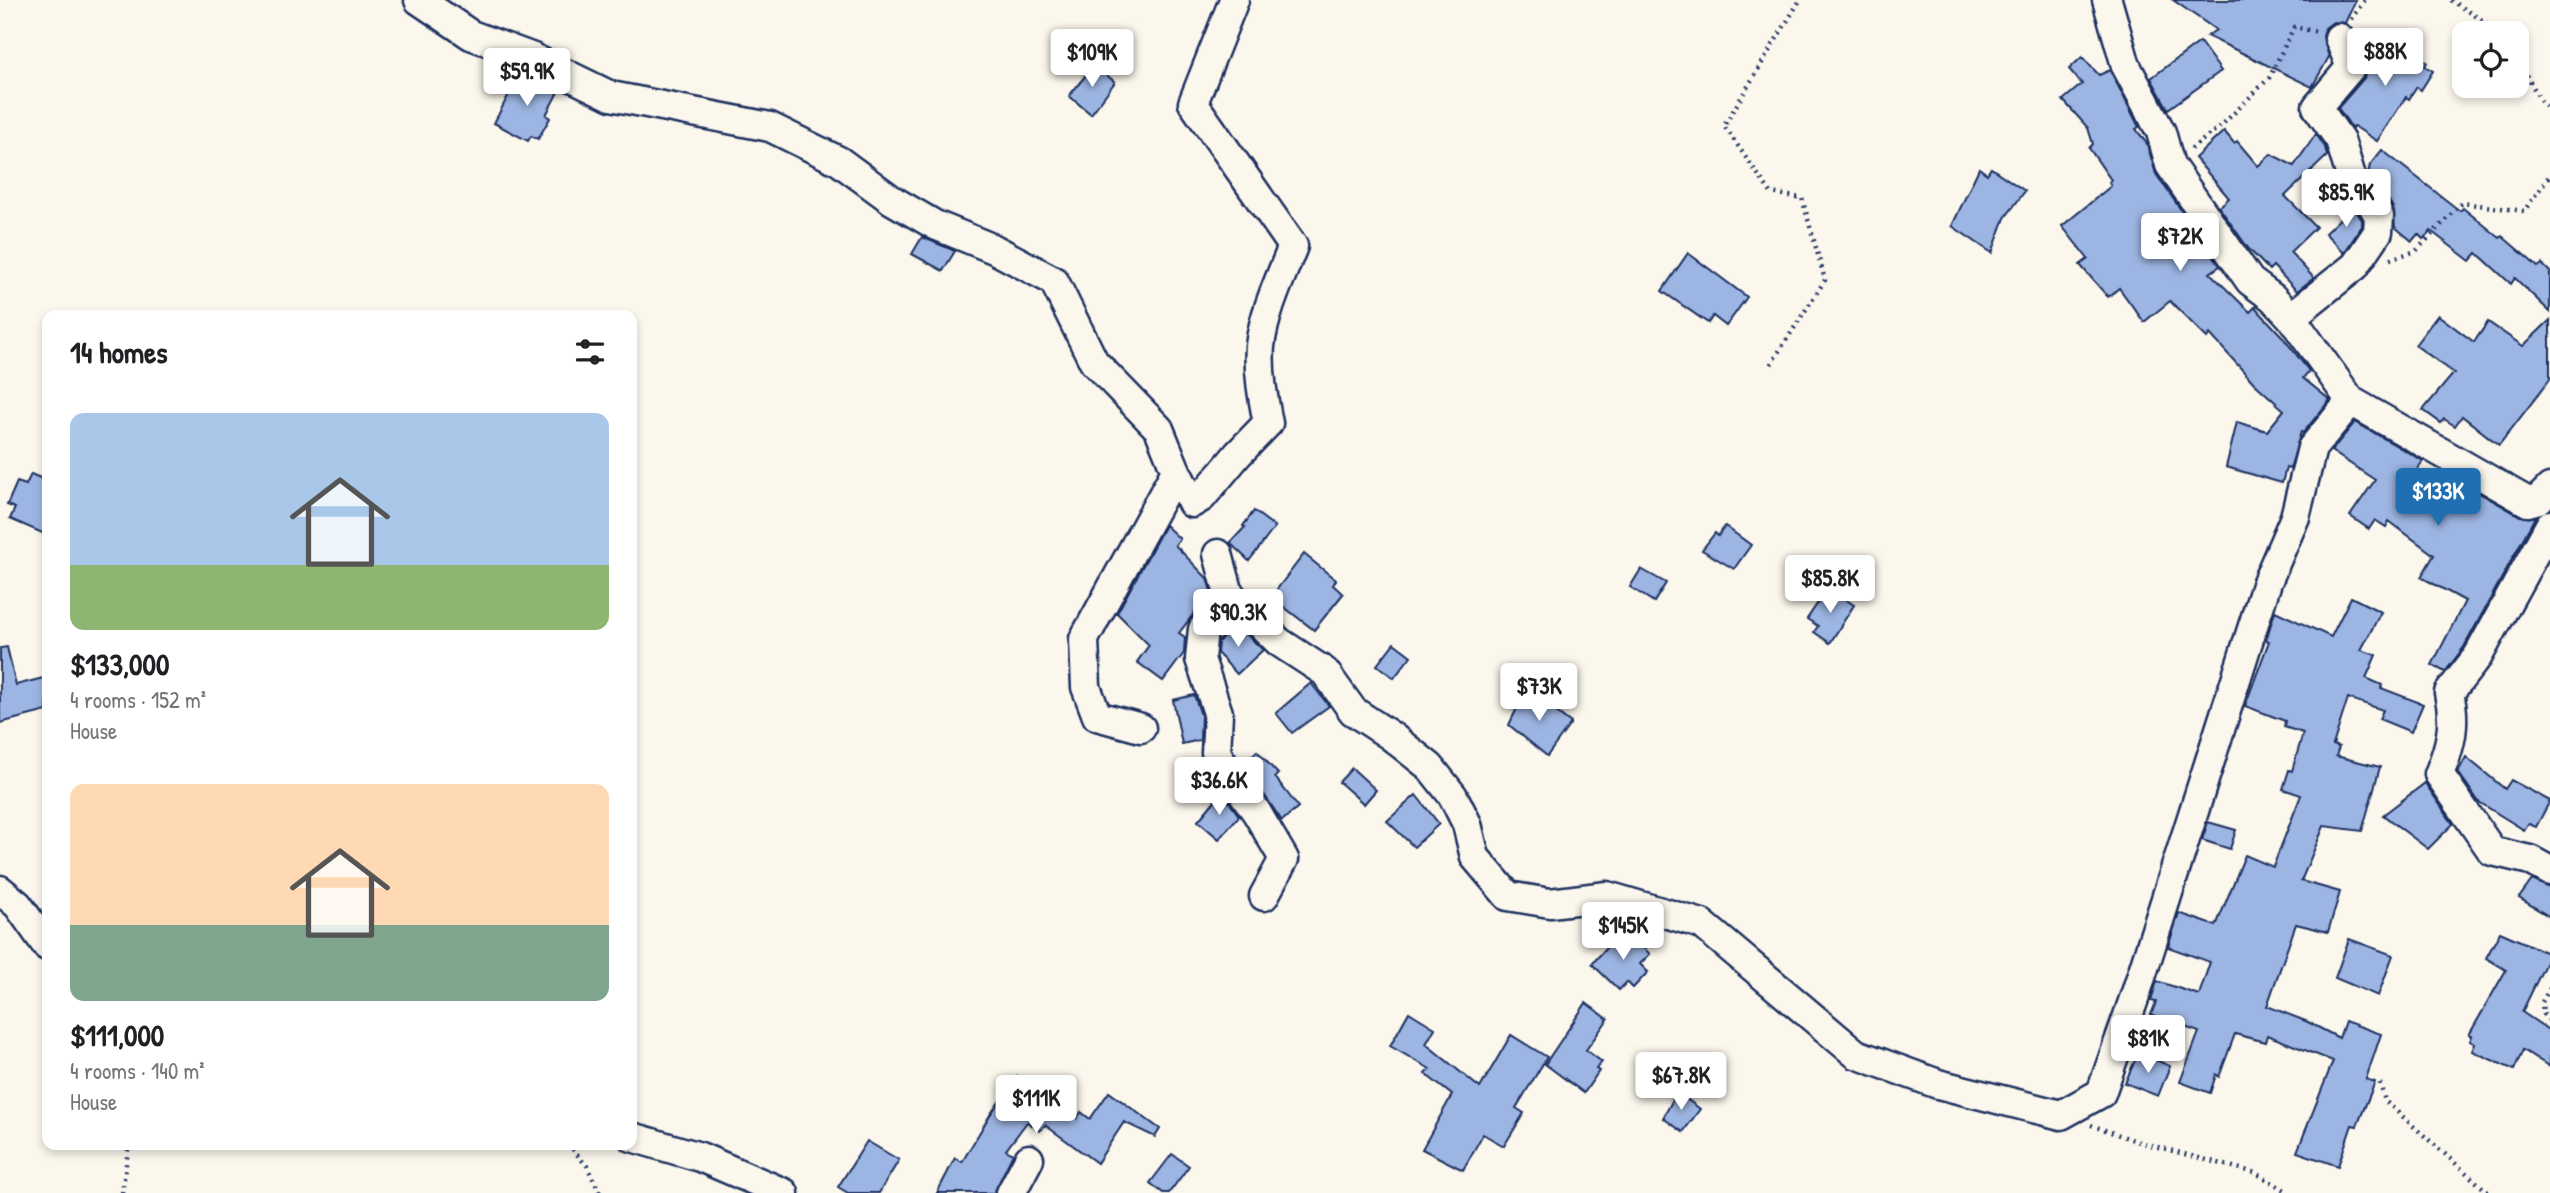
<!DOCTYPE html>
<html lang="en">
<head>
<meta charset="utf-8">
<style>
  :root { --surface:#fff; --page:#f6f6f6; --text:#202124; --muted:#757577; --accent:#1f6fb2 }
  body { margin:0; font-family:"Patrick Hand",sans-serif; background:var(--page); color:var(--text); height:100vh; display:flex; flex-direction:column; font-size:26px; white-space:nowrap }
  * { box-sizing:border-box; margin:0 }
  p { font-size:23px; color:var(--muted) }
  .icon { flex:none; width:38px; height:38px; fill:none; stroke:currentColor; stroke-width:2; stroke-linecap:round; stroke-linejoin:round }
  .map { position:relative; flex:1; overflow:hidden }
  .details { position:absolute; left:42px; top:310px; width:595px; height:840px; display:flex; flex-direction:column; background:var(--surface); border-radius:14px; box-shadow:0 4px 10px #0003 }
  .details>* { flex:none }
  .buttons { position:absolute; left:2452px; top:21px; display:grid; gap:14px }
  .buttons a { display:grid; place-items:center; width:77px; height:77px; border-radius:14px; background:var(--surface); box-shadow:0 4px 10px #0003; font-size:35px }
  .price { position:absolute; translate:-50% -60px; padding:0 16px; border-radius:7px; background:#fff; color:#222; font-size:23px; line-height:46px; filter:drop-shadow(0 2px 4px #0008) }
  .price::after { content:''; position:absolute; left:50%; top:42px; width:21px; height:16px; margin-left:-10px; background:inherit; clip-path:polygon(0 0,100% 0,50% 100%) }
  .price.selected { background:var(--accent); color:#fff }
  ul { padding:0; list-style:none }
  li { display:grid; align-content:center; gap:14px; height:371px; padding:0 28px }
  li span { display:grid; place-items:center; height:217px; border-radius:14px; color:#555 }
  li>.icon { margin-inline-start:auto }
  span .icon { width:126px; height:126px; fill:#fffc; stroke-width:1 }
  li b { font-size:30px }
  h2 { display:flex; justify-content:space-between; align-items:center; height:84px; padding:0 28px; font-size:30px }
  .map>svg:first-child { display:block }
  .building { fill:#9db5e2; stroke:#1b2f5e; stroke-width:2 }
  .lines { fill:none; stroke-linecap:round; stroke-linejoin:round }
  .minor-casing { stroke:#1b2f5e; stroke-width:33 }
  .path { stroke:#1b2f5e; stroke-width:4.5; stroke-dasharray:2 5; stroke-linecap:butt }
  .minor { stroke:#fbf7ec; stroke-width:28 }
</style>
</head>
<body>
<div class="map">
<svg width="2550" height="1193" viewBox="0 0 2550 1193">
  <rect width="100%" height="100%" fill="#fbf7ec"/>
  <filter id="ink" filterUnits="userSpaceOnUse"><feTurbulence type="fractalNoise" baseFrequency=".0143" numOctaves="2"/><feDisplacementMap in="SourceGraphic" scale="14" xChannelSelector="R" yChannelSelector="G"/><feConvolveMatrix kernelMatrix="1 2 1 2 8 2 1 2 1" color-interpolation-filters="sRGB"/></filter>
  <g filter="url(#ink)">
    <!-- building -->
    <g class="building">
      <polygon points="2173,0 2356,0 2345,23 2333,22 2325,28 2323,37 2329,57 2312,87 2207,36 2216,30"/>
      <polygon points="2392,38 2427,62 2425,66 2433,71 2421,90 2417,87 2409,99 2406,97 2377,141 2354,126 2352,128 2338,108 2364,78 2367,66 2381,44 2385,48"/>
      <polygon points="2200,42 2221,71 2168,109 2151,78"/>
      <polygon points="2082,57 2099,75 2110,70 2139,127 2136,129 2147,144 2156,174 2220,266 2210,273 2250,312 2255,307 2281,335 2309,371 2303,378 2330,400 2303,433 2301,432 2290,469 2286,468 2282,483 2226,467 2237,422 2267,431 2284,410 2254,383 2210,334 2207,338 2170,301 2144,322 2119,288 2108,297 2080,265 2088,259 2062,226 2111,186 2109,182 2111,180 2089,148 2093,144 2088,128 2063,100 2082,84 2069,69"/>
      <polygon points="1094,65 1115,82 1091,114 1069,96"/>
      <polygon points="520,73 558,92 546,115 550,118 538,139 531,136 528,141 494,123"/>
      <polygon points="2224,131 2234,143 2237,141 2258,166 2271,154 2294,166 2316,134 2325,147 2327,156 2285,196 2316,227 2290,252 2314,278 2297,291 2273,266 2269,270 2248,248 2219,207 2229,198 2195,158"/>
      <polygon points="2382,150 2460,211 2463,208 2500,238 2502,236 2538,267 2542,264 2550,272 2550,312 2515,278 2511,284 2477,253 2470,261 2431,231 2423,239 2418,234 2412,241 2395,227 2393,208 2382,188 2368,174 2370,165"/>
      <polygon points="1979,168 1987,174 1991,168 2025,191 2005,218 1992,253 1952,226"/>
      <polygon points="2353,206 2362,220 2362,226 2344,253 2325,233"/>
      <polygon points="922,237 955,251 943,271 912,254"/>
      <polygon points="1688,253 1747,297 1726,326 1713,316 1708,323 1662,291"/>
      <polygon points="2438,315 2474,342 2488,322 2523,346 2550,320 2550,379 2499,445 2462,416 2455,426 2444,419 2441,423 2423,410 2454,373 2415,345"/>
      <polygon points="2355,422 2423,461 2416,472 2460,499 2467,486 2520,516 2535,517 2464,647 2445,672 2432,665 2465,601 2421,577 2434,555 2389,521 2386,527 2375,520 2369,529 2350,516 2375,480 2331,451"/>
      <polygon points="31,474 47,481 47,535 10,519 15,508 7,505 17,482 26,485"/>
      <polygon points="1254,511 1275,527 1249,561 1230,543 1245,527 1243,526"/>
      <polygon points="1165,525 1180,539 1175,545 1207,578 1211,591 1179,633 1185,637 1184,653 1163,681 1137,662 1149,645 1117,613"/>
      <polygon points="1725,526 1751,545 1734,569 1702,550 1715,533 1718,536"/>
      <polygon points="1304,554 1336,580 1333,585 1343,594 1314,630 1271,597"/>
      <polygon points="1641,569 1666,583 1654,602 1630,587"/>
      <polygon points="1828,588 1854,605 1830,643 1814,632 1818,626 1807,619"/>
      <polygon points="2351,597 2381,612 2361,650 2376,655 2366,678 2382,685 2381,688 2423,704 2411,732 2379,719 2383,710 2348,698 2333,745 2339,747 2336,756 2380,767 2362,831 2324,826 2301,881 2340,892 2328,932 2296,924 2267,1006 2308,1022 2339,1038 2345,1021 2381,1034 2366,1079 2375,1082 2357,1126 2352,1125 2338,1166 2297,1152 2333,1061 2267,1035 2265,1042 2235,1034 2219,1077 2216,1075 2210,1093 2180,1082 2199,1032 2151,1015 2156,1002 2151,1001 2157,981 2199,995 2210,962 2168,947 2179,913 2216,926 2245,855 2273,867 2301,795 2283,789 2289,770 2292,771 2303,733 2284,727 2285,721 2245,706 2269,641 2266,640 2275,611 2331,637"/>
      <polygon points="1236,624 1263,650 1237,674 1217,653 1218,642"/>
      <polygon points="1394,643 1411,656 1394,678 1377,665"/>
      <polygon points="7,647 16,685 47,677 47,711 0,723 0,648"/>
      <polygon points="1311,683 1329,706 1292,733 1276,713"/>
      <polygon points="1526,689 1571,723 1547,756 1509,725"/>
      <polygon points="1194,695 1201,715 1200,740 1182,744 1173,700"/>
      <polygon points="1257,751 1278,774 1275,777 1298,807 1282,821 1243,764"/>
      <polygon points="2466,757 2505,789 2511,780 2550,801 2536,827 2529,824 2524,830 2479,802 2458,772"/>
      <polygon points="1352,768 1376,790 1364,804 1339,782"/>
      <polygon points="2425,783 2453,824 2428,849 2383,815"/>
      <polygon points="1222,792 1239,816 1219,839 1198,821"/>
      <polygon points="1416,795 1439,824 1414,847 1387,821"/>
      <polygon points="2208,822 2236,830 2230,849 2202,840"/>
      <polygon points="2532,880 2550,888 2550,917 2519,898"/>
      <polygon points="1626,932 1650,954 1640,964 1648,972 1633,988 1627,982 1619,990 1592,964 1613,940 1616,943"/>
      <polygon points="2500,932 2550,954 2522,1012 2550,1031 2550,1067 2523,1050 2514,1070 2472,1051 2475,1044 2470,1041 2472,1036 2469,1035 2506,970 2486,958"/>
      <polygon points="2349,939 2393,955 2378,996 2335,978"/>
      <polygon points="1586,1003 1608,1019 1586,1050 1602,1062 1596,1069 1599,1071 1584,1093 1545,1064"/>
      <polygon points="1409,1012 1435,1028 1426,1044 1480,1088 1511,1035 1547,1057 1516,1108 1524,1113 1504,1146 1483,1134 1463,1170 1422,1149 1452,1095 1425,1074 1430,1069 1390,1046"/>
      <polygon points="2146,1056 2170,1066 2158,1096 2125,1083 2136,1058 2145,1061"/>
      <polygon points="1017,1076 1077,1118 1081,1112 1090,1119 1109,1092 1160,1129 1155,1137 1124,1122 1097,1163 1045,1125 1040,1131 1027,1122 1006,1150 1013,1154 994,1193 937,1193 955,1158 962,1162 990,1115"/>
      <polygon points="1677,1092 1700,1109 1683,1132 1663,1118"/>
      <polygon points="867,1141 899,1160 879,1193 848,1193 838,1187"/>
      <polygon points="1172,1154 1189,1166 1169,1193 1163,1193 1150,1183"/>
    </g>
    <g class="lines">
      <defs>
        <g id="minor">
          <polyline points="419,0 471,35 533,58 611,96 770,127 839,161 892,200 935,225 994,249 1054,281 1094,362 1159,429 1176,471 1084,639 1086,687 1097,716 1141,728"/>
          <polyline points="2107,0 2126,66 2161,132 2170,165 2250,281 2273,298 2291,317 2351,401 2528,502 2539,499 2550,488"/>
          <polyline points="2291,317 2355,266 2378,232 2379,216 2368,197 2353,183 2340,140 2317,107 2351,67 2339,38"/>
          <path d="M1176 471 1192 503 1202 497 1238 454 1268 423C1263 398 1258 372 1260 346 1264 312 1281 277 1293 246L1193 103 1234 0"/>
          <path d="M2550 525 2478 656 2449 693C2456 723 2451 745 2439 774L2492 851 2530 860 2550 871"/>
          <polyline points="1218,554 1229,594 1279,642 1325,672 1353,711 1391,736 1430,767 1453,796 1467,824 1475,857 1508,896 1550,903 1607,896 1702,924 1856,1054 1938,1084 2061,1115 2101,1093 2135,996 2267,582 2295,517 2312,448 2351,401"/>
          <polyline points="1229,594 1203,629 1200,659 1218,713 1216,753 1257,813 1284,859 1264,896"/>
          <polyline points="0,890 18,905 47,946"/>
          <polyline points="632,1137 700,1157 784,1193"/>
          <polyline points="1011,1193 1029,1159"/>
        </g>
      </defs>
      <!-- minor casing -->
      <use href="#minor" class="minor-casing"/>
      <!-- path -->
      <g class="path">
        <polyline points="2451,0 2502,33"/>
        <polyline points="2351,19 2365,0"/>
        <polyline points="2516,57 2541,101 2550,110"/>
        <polyline points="2191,149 2222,125 2269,78 2294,27 2318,32"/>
        <polyline points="2390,259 2416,251 2462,203 2524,211 2550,175"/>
        <polyline points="1771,364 1825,280 1802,198 1771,193 1724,126 1800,0"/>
        <polyline points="2550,988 2542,1002 2543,1014 2550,1021"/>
        <polyline points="2380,1083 2385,1101 2489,1193"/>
        <polyline points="2091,1125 2139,1142 2256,1173 2285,1190"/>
        <polyline points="568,1144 587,1166 600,1193"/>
        <polyline points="122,1193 129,1144"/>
      </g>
      <!-- minor -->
      <use href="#minor" class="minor"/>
    </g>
  </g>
</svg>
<div class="buttons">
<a><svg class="icon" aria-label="locate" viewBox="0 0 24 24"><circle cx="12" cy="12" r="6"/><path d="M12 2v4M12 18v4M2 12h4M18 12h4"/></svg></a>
</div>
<b class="price" style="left:2385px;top:88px">$88K</b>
<b class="price" style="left:1092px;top:89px">$109K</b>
<b class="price" style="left:527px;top:108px">$59.9K</b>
<b class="price" style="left:2346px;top:229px">$85.9K</b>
<b class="price" style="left:2180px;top:273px">$72K</b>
<b class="price selected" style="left:2438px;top:528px">$133K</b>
<b class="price" style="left:1830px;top:615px">$85.8K</b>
<b class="price" style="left:1238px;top:649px">$90.3K</b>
<b class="price" style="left:1539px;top:723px">$73K</b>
<b class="price" style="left:1219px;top:817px">$36.6K</b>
<b class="price" style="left:1623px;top:962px">$145K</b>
<b class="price" style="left:2148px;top:1075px">$81K</b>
<b class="price" style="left:1681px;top:1112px">$67.8K</b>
<b class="price" style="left:1036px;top:1135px">$111K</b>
<section class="details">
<h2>14 homes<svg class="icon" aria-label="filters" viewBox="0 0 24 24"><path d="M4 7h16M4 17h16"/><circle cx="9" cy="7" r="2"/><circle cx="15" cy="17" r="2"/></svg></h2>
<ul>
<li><span style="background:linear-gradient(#a9c7e8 70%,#8fb573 0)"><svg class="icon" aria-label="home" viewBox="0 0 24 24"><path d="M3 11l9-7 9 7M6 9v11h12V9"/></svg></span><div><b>$133,000</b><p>4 rooms · 152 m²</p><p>House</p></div></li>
<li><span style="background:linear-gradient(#ffd9b3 65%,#7fa58c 0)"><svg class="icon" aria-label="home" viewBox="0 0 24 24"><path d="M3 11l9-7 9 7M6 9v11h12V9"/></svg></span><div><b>$111,000</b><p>4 rooms · 140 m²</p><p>House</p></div></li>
</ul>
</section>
</div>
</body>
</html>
